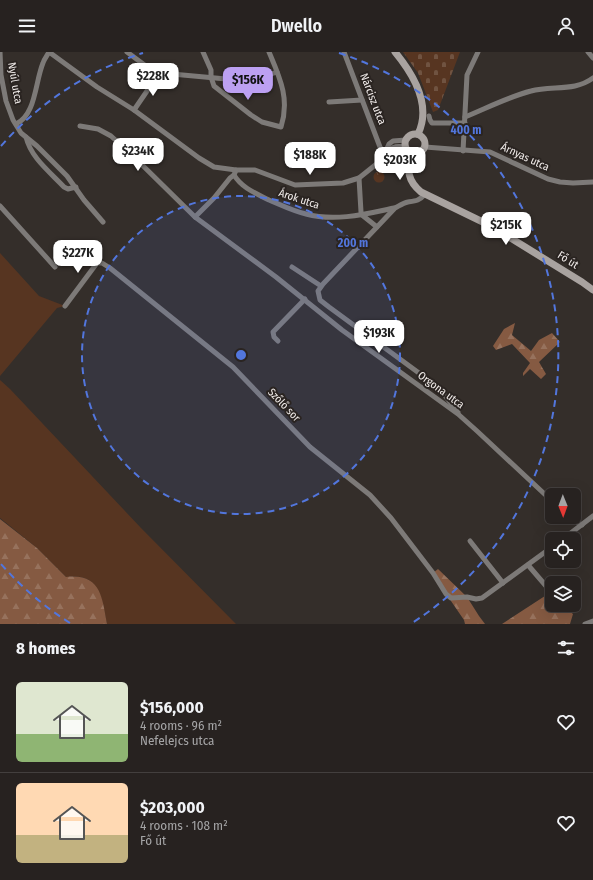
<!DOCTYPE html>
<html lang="en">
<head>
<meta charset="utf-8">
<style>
  :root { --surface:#272220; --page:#332f2d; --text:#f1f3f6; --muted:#a4a4a5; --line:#433f3e; --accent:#bca0f2 }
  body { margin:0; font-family:"Fira Sans Condensed",sans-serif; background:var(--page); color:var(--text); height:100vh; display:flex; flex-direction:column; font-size:15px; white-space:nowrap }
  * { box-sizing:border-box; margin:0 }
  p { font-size:13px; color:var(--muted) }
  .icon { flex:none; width:22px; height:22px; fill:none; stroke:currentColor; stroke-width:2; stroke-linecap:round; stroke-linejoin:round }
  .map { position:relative; height:572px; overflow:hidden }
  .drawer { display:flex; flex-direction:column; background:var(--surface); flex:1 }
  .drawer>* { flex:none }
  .needle { width:26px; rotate:179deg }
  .fabs { position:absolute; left:545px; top:436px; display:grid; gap:8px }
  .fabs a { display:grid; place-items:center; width:36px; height:36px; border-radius:6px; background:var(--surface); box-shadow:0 4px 16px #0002,0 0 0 1px var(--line); font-size:20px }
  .price { position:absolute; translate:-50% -34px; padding:0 9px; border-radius:8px; background:#fff; color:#222; font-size:13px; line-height:26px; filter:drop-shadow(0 1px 2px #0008) }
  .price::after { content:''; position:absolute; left:50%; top:24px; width:12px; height:9px; margin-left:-6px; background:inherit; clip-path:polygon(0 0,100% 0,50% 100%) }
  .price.selected { background:var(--accent); color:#111 }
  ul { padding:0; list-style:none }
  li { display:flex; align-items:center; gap:12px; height:100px; padding:0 16px }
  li+li { border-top:1px solid var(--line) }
  li span { display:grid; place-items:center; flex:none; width:112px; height:80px; border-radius:6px; color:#555 }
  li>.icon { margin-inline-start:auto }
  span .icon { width:48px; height:48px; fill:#fffc; stroke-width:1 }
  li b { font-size:17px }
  h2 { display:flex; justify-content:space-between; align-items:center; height:48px; padding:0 16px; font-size:17px }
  header { display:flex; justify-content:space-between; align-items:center; height:52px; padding:0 16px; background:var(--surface); font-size:18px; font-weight:600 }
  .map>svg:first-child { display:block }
  .grass { fill:#573521 }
  .forest { fill:url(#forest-firs) }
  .cemetery { fill:url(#cemetery-stones) }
  .park { fill:url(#park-crowns) }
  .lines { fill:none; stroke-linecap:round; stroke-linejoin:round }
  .street { stroke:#7d7a78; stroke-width:5 }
  .secondary { stroke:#a9a3a0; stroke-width:7 }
  .ring { fill:none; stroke:#5276dd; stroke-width:2; stroke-dasharray:7 5 }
  .labels { text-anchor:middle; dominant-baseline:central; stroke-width:4; stroke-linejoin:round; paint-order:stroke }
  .street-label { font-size:11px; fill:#f2edeb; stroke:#2a2421 }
  .centre { fill:#5276dd; stroke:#2a2421; stroke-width:2 }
  .ring-label { font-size:12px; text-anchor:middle; font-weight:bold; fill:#5276dd; stroke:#2a2421; stroke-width:4; stroke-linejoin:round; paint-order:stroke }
</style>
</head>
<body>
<header><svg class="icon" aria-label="menu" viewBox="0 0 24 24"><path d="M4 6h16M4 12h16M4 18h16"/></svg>Dwello<svg class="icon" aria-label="person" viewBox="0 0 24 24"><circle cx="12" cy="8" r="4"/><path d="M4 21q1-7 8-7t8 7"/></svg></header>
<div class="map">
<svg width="593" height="572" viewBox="0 0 593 572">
  <defs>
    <pattern id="forest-firs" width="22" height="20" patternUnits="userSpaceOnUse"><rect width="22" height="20" fill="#855a42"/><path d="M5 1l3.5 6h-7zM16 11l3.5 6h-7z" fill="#97725d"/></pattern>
    <pattern id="cemetery-stones" width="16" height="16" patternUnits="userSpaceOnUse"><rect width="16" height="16" fill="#573521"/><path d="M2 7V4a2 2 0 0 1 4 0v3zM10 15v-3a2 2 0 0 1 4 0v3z" fill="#705341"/></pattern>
    <pattern id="park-crowns" width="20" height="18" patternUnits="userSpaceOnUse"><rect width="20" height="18" fill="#573521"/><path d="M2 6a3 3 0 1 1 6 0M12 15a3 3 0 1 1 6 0" fill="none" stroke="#705341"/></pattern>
  </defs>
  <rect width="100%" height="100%" fill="#342e2a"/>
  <!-- grass -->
  <g class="grass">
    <polygon points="0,201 39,244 65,254 57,256 0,324"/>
    <path d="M0 328 10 337 141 476 236 572H107C102 546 100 520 66 525L37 496 0 466Z"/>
  </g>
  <!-- forest -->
  <g class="forest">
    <polygon points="515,271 512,283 531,299 539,288 552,281 560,290 539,310 546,322 541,327 530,317 523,324 523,321 530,311 512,292 496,298 493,294 504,277"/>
    <path d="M0 467 37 496 66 525C101 521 102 545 107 572H0Z"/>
    <polygon points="438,517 467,545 479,564 485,572 465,572 464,568 451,549 451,546 433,521"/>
    <polygon points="548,542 552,546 552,553 562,553 573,562 570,572 502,572"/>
  </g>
  <!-- cemetery -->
  <polygon class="cemetery" points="403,0 460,0 438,58 433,60 418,21"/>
  <!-- park -->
  <circle class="park" cx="379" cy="125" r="5.5"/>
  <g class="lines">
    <!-- street -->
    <g class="street">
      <polyline points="0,0 1,23 6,49 13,68 21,81 37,94 67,124 84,148 103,170"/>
      <polyline points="49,0 97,35 134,58 199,106 214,115 236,118 255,118 295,133 343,131 359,126 379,110 383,105 389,92 393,89 406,88"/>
      <polyline points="127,0 158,23"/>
      <path d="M203 0 211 18V25L214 34 251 63 262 70 281 75C290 47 280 26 269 0"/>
      <polyline points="344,0 380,95 385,101"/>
      <polyline points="588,0 593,6"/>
      <polyline points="158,23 161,21 237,28 259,26 277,20"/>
      <polyline points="329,50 362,48"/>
      <polyline points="134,58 158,23"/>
      <polyline points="429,64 430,68 432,71 465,71"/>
      <path d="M465 65C487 56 508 45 531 39 551 33 575 40 593 26"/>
      <path d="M16 72C36 63 35 30 43 11 44 7 47 4 49 0"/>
      <polyline points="80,74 98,77 111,84 131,102 195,165 276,225 342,278 458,362 477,379 552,449"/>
      <path d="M26 85C31 106 50 120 64 135L68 137 76 135"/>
      <polyline points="425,95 490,100 548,127 560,130 573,131 593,130"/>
      <path d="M387 99C393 94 398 94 406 95"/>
      <polyline points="463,99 467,23 478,0"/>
      <path d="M236 118 234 123C242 136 255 141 269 148 281 153 293 159 306 162 335 170 366 162 394 156"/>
      <polyline points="359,126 361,160 362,163 377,175"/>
      <path d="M425 142C419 149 416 149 408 150 403 151 399 154 395 156L323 232 318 239 320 248 329 255 438 335 458 360V361"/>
      <polyline points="0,154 55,215"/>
      <polyline points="195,165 214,146 230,126 234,123"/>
      <polyline points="292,215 321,234"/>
      <polyline points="65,254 97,211 102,211 110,216 233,315 310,395 370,443 391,466 433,521 446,542 451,546 467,545 476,547 482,546 552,495"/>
      <polyline points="278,289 274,285 273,280 305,247"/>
      <polyline points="568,465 582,473"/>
      <polyline points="563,487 593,464"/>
      <polyline points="470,489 503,531"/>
      <polyline points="528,513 546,534 552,534"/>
      <polyline points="585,572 593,569"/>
    </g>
    <!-- secondary -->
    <g class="secondary">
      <path d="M395 0C414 23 432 53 418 82"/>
      <circle cx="415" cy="92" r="10"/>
      <path d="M412 102C406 118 408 129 421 140L491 174 582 230 593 238"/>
    </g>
  </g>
  <!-- distance rings -->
  <circle cx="241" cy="303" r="159" fill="#5276dd" fill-opacity=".12"/>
  <g class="ring">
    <circle cx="241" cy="303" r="159"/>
    <path d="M70 571A318 318 0 0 1 1 512M1 94A318 318 0 0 1 143 1M339 1A318 318 0 0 1 412 571"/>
  </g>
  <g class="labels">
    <!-- street labels -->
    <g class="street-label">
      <text transform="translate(15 31) rotate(80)">Nyúl utca</text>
      <text transform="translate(373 47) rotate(69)">Nárcisz utca</text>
      <text transform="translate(525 105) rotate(25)">Árnyas utca</text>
      <text transform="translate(299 147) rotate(18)">Árok utca</text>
      <text transform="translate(568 208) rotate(32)">Fő út</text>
      <text transform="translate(441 338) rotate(36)">Orgona utca</text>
      <text transform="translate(284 353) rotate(46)">Szőlő sor</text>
    </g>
  </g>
  <circle cx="241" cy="303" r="6" class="centre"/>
  <g class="ring-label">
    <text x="466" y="82">400 m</text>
    <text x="353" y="195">200 m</text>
  </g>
</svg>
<div class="fabs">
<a><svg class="needle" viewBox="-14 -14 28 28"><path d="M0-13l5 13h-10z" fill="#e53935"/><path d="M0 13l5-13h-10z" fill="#a4a4a5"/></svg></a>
<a><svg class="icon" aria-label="locate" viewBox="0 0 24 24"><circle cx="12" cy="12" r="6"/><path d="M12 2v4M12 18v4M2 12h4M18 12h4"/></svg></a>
<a><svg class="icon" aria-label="layers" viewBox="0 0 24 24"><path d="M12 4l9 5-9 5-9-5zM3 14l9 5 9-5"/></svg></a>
</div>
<b class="price" style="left:153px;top:45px">$228K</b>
<b class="price selected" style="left:248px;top:49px">$156K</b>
<b class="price" style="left:138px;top:120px">$234K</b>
<b class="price" style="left:310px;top:124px">$188K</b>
<b class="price" style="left:400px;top:129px">$203K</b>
<b class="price" style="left:506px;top:194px">$215K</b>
<b class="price" style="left:78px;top:222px">$227K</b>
<b class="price" style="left:379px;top:302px">$193K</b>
</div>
<section class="drawer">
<h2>8 homes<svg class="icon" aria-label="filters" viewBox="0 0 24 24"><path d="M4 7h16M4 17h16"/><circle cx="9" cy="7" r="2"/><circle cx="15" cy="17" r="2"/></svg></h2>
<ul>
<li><span style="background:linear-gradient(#dfe7d0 65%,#8fb573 0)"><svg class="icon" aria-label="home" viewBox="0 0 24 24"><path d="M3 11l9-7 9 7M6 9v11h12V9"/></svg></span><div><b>$156,000</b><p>4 rooms · 96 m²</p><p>Nefelejcs utca</p></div><svg class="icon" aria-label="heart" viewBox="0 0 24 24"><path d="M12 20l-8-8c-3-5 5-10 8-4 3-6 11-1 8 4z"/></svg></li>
<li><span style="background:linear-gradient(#ffd9b3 65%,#c2b280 0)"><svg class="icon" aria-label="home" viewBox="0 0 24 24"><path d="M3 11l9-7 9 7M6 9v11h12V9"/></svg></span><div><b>$203,000</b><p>4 rooms · 108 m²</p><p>Fő út</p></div><svg class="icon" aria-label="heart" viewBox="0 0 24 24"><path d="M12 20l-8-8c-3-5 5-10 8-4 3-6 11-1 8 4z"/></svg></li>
</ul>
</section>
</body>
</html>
